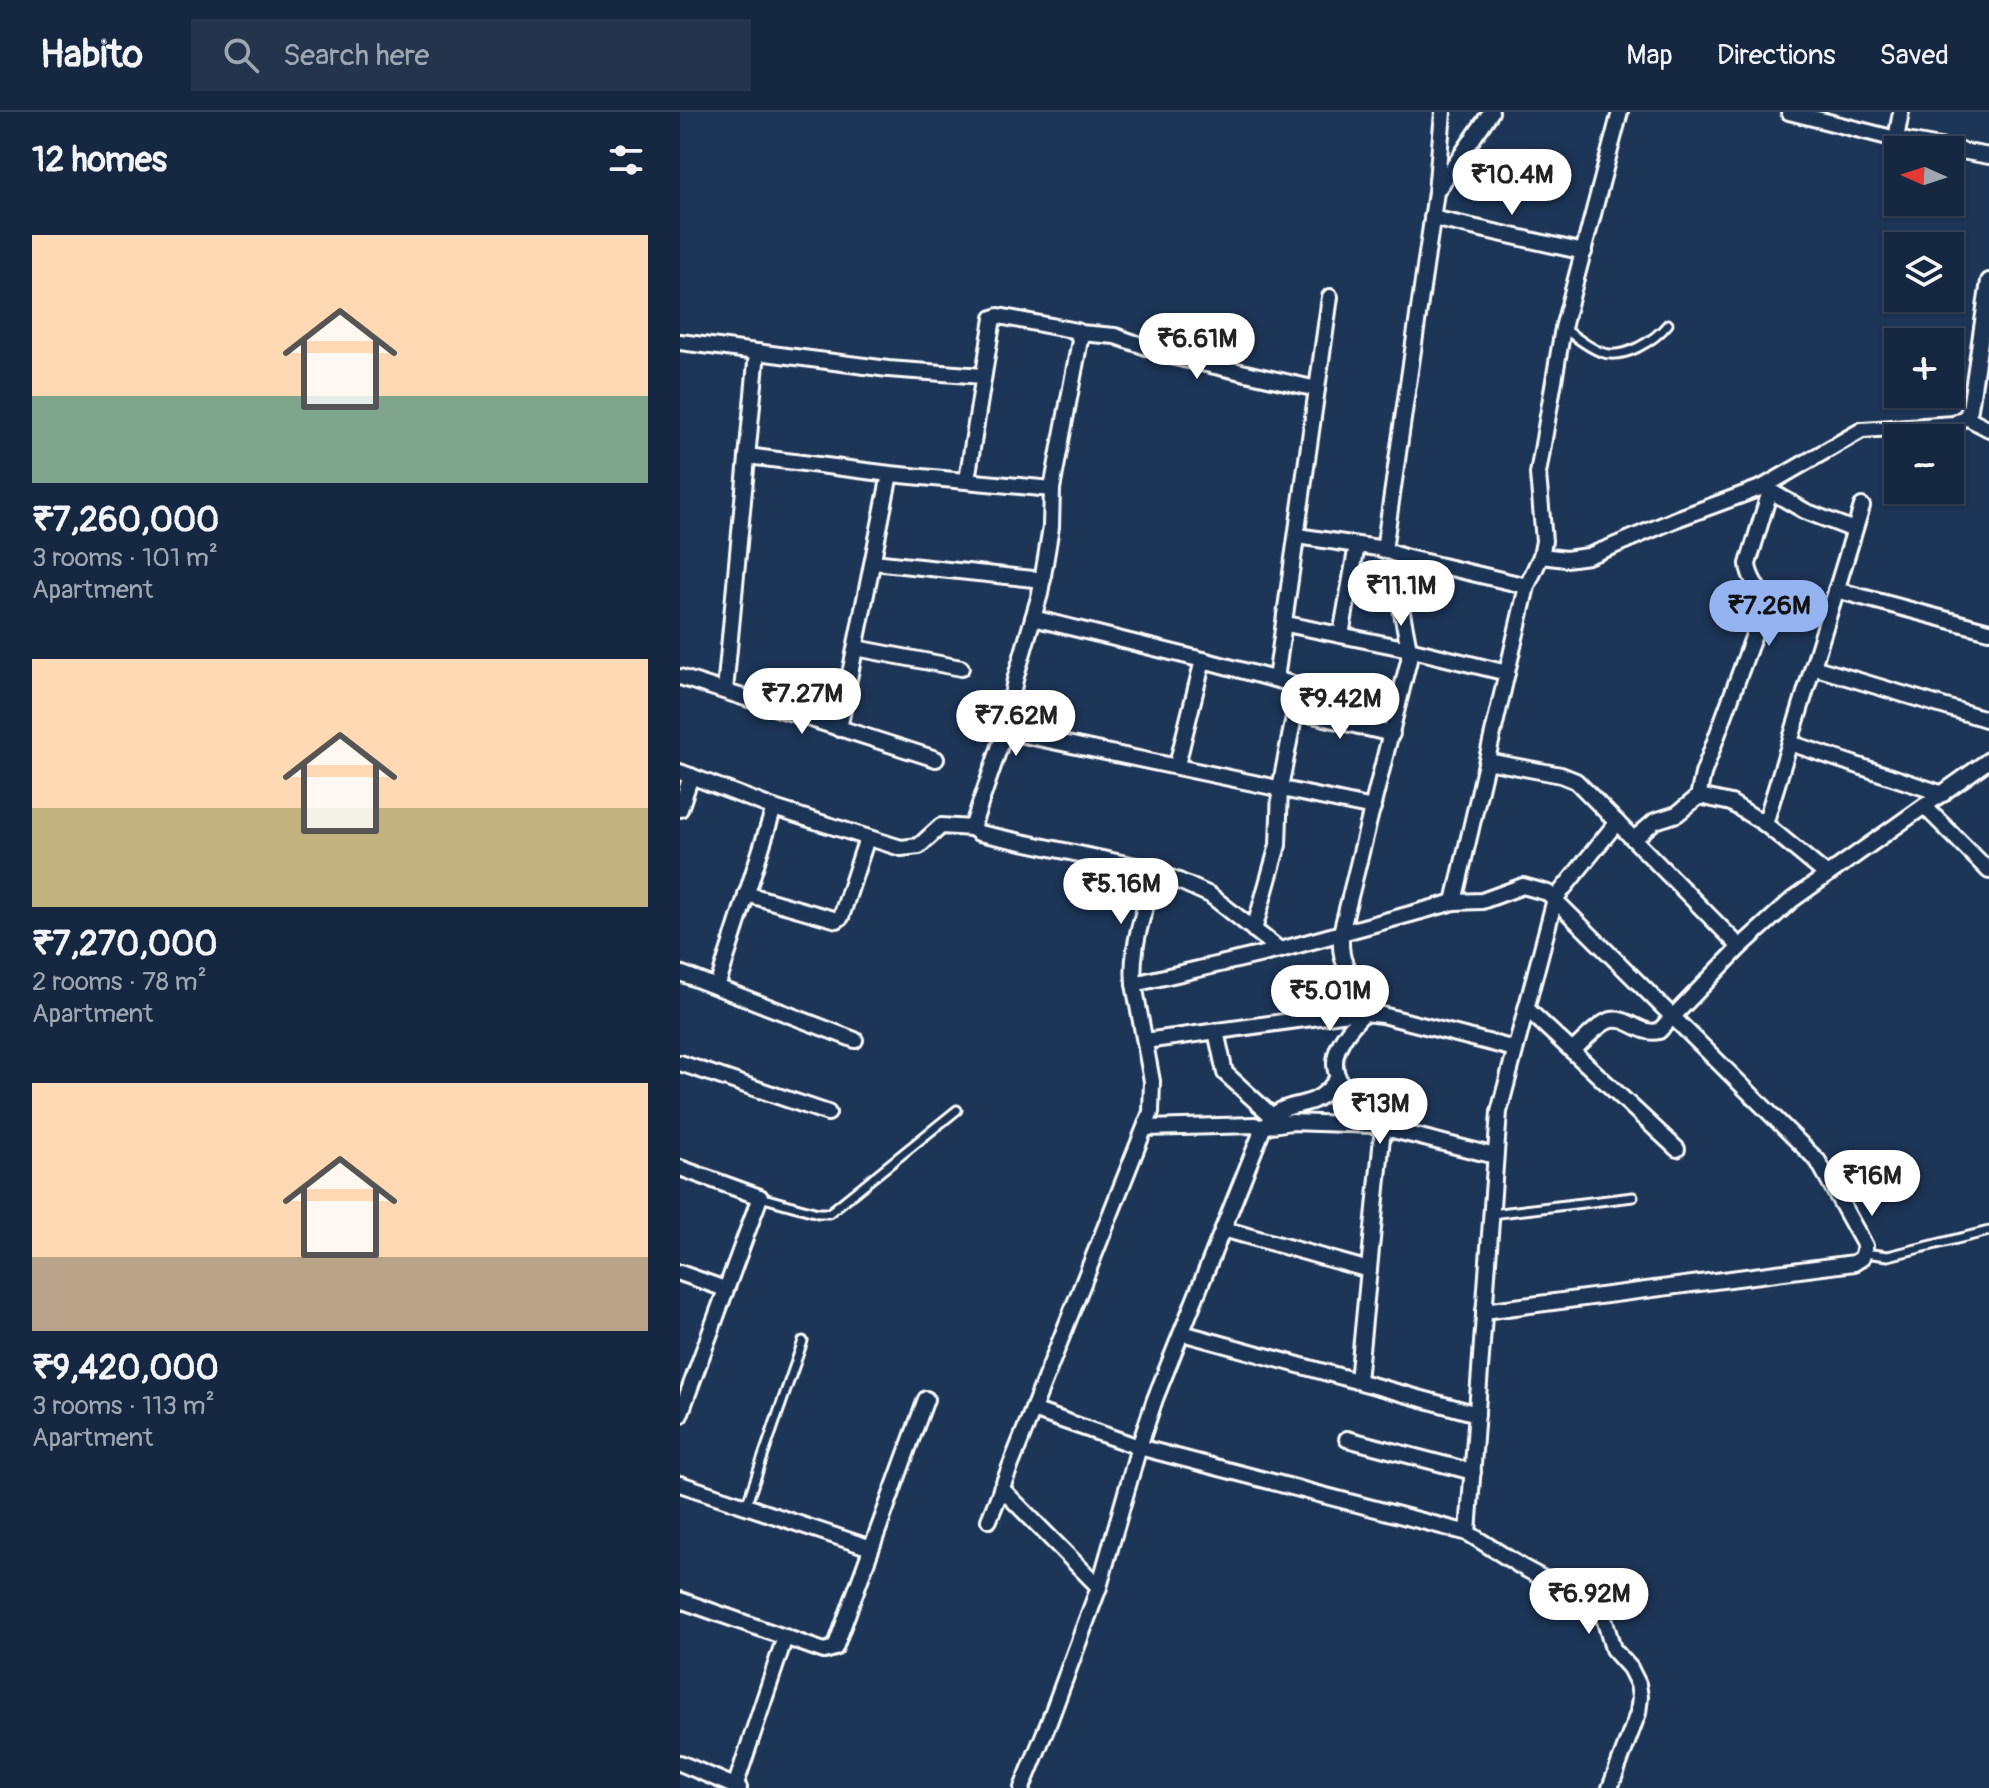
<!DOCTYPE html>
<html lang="en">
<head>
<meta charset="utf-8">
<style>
  :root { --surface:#162841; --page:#23344c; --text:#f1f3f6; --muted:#9ea6b1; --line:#35445a; --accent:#95b2f1 }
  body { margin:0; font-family:Pangolin,sans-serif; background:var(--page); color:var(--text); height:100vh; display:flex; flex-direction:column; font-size:30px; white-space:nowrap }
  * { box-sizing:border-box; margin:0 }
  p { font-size:26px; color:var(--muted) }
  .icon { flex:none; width:44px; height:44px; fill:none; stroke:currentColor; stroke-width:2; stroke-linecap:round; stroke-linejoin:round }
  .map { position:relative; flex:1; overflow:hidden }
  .drawer { display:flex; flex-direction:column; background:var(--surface); width:680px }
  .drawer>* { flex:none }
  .needle { width:52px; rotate:273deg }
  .fabs { position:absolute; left:1204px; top:24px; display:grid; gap:16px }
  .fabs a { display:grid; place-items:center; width:80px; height:80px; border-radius:0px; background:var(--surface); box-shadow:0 2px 6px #0004,0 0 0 2px var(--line); font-size:40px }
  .price { position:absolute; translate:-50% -68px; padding:0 18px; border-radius:28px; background:#fff; color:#222; font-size:26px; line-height:52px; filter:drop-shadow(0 2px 4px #0008) }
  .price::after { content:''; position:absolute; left:50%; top:48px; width:24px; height:18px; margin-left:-12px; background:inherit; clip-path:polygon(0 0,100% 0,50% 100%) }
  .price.selected { background:var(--accent); color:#111 }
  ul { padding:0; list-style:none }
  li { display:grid; align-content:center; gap:16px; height:424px; padding:0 32px }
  li span { display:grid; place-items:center; height:248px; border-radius:0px; color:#555 }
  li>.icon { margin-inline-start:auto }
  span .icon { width:144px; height:144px; fill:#fffc; stroke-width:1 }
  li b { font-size:34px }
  h2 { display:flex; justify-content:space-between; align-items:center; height:96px; padding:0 32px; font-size:34px }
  header { display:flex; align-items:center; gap:48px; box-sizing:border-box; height:112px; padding:0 40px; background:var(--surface); border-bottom:2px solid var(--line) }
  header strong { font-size:38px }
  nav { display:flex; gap:44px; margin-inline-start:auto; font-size:28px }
  .search { width:560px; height:72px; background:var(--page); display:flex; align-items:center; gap:20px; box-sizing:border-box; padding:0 28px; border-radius:0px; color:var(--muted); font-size:30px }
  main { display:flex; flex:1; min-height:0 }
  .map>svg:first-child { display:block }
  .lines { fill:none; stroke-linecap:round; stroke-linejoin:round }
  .lane-casing { stroke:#fff; stroke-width:13 }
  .street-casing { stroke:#fff; stroke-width:20 }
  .lane { stroke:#1d3557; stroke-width:7 }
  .street { stroke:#1d3557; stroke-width:14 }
</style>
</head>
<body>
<header>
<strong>Habito</strong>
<div class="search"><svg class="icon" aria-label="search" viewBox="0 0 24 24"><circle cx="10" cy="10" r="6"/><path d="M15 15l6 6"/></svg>Search here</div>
<nav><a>Map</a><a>Directions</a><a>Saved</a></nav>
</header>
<main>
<section class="drawer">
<h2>12 homes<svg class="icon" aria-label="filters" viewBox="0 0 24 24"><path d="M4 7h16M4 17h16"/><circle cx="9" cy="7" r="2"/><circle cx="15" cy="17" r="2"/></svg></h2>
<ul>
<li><span style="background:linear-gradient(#ffd9b3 65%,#7fa58c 0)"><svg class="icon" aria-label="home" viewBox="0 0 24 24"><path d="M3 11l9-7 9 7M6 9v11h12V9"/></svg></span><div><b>₹7,260,000</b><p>3 rooms · 101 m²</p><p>Apartment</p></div></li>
<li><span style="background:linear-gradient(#ffd9b3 60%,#c2b280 0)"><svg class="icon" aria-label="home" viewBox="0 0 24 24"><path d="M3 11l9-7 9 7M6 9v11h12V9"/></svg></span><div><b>₹7,270,000</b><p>2 rooms · 78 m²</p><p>Apartment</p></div></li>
<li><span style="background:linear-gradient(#ffd9b3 70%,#b9a48a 0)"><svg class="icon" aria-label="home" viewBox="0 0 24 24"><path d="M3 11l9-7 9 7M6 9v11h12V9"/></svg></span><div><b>₹9,420,000</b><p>3 rooms · 113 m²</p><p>Apartment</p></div></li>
</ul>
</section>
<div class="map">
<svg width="1309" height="1676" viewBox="0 0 1309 1676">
  <rect width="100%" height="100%" fill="#1d3557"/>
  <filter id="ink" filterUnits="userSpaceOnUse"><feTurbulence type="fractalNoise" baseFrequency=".0125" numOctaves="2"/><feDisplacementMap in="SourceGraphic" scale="16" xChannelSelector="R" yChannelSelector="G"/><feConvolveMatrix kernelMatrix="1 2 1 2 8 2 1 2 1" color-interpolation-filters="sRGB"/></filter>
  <g filter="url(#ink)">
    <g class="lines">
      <defs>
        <g id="lane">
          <path d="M883 216C895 224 907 235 921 240 943 249 975 228 988 212"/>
          <polyline points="80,1085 138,1101 149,1101 277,998"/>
          <polyline points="811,1102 953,1085"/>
          <polyline points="1184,1141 1208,1144 1309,1119"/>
          <polyline points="66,1394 123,1229"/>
        </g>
        <g id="street">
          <polyline points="1109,0 1216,27 1309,44"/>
          <polyline points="1216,27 1221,0"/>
          <polyline points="758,77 811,0"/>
          <polyline points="752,106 904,140"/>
          <polyline points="400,221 435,224 495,245 637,277"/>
          <polyline points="0,230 208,257 303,264"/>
          <polyline points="1286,305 1309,317"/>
          <polyline points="67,344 210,362 372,377"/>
          <polyline points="1085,376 1125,399 1174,418"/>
          <polyline points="617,424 698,436 724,445 847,474"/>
          <polyline points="704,438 756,80 763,0"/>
          <polyline points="861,444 886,447 908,444 931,435 999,406 1083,375 1182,318 1274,312 1286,305 1290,297 1309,169"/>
          <polyline points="193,450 363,468"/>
          <polyline points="1156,478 1309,519"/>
          <polyline points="353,506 523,548 497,653"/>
          <polyline points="606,512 729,537 827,561"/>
          <polyline points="661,523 677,433"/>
          <polyline points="176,536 281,556"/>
          <polyline points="523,548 620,574 600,676 598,733 574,818"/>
          <polyline points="1133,555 1309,608"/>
          <polyline points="0,565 256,647"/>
          <polyline points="596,567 650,185"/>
          <polyline points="45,579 77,240"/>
          <polyline points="616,599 712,622"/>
          <polyline points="159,617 210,362"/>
          <polyline points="325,619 693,696"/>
          <polyline points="1110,631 1263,682"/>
          <polyline points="807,649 881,663 896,669 1060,835"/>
          <polyline points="0,660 94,696 221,736 239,734 261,714 292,716 325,619 335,568 360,482 371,415 372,377 400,228 397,219 319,204 313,206 287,368"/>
          <path d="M1018 685 1023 662 1083 498C1084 477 1069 470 1068 452L1090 379"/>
          <polyline points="1245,695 1309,759"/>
          <polyline points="0,697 11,664"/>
          <polyline points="292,716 299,721 456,754 499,769 530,783 600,838"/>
          <polyline points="954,727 975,709 997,702 1018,685 1024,685 1051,691 1085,712"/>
          <polyline points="1147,763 1085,712 1182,394"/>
          <polyline points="66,782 157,808 161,805 187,726"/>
          <polyline points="774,790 802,789 843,774 868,781 1138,1049 1185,1134 1182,1146 1174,1151 804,1199"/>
          <polyline points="0,861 175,928"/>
          <path d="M454 872C450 835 465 796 476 761"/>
          <polyline points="37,875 94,696"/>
          <polyline points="846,896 997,1037"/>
          <polyline points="536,919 545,961 592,1004"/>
          <polyline points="465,929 676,900 702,903 835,937"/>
          <path d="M892 939C903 930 916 914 928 909 947 902 960 924 979 919L1060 835 1112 788 1309 648"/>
          <polyline points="0,951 148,1001"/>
          <path d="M589 1011C596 993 618 995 634 988 645 983 651 975 658 966"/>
          <path d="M693 1013C657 969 635 953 681 904 685 900 689 895 688 888 685 875 670 864 665 852 660 842 661 831 661 821L729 548V537L718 480 724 445"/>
          <polyline points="580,1015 611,1010 693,1013 815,1044"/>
          <polyline points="0,1056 80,1085 0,1303"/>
          <polyline points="543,1117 689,1158"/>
          <polyline points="0,1161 45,1177"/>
          <polyline points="502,1221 797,1302"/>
          <polyline points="678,1269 703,1015"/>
          <polyline points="353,1298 459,1335 475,1287 582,1019 575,1013 466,1016"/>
          <polyline points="667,1327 793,1360"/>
          <polyline points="0,1372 191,1436"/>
          <polyline points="321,1376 419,1475"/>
          <polyline points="309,1408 471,1000 472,969 454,872 600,838 774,790 847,474 861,444 864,429 858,362 883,216 940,0"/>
          <polyline points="788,1421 842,1455 912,1493 924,1506 933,1537 950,1556 958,1572 960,1585 958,1601 930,1676"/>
          <polyline points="0,1488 144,1539 155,1536 246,1287"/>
          <polyline points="0,1651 59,1676"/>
          <polyline points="55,1675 105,1525"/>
          <polyline points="342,1676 369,1610 419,1475 459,1335 788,1421 819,1000 875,787 937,710"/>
        </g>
      </defs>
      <!-- lane casing -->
      <use href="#lane" class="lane-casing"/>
      <!-- street casing -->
      <use href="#street" class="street-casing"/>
      <!-- lane -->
      <use href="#lane" class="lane"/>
      <!-- street -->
      <use href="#street" class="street"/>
    </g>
  </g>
</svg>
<div class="fabs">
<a><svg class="needle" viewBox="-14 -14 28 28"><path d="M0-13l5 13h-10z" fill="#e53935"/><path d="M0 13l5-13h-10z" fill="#9ea6b1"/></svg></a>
<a><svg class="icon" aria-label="layers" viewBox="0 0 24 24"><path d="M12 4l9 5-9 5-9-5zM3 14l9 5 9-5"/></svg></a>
<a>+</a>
<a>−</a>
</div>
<b class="price" style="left:832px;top:105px">₹10.4M</b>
<b class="price" style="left:517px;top:269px">₹6.61M</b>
<b class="price" style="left:721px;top:516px">₹11.1M</b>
<b class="price selected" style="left:1089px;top:536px">₹7.26M</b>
<b class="price" style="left:122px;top:624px">₹7.27M</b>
<b class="price" style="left:660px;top:629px">₹9.42M</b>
<b class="price" style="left:336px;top:646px">₹7.62M</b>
<b class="price" style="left:441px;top:814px">₹5.16M</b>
<b class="price" style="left:650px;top:921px">₹5.01M</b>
<b class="price" style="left:700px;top:1034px">₹13M</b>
<b class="price" style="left:1192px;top:1106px">₹16M</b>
<b class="price" style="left:909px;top:1524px">₹6.92M</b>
</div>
</main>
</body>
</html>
